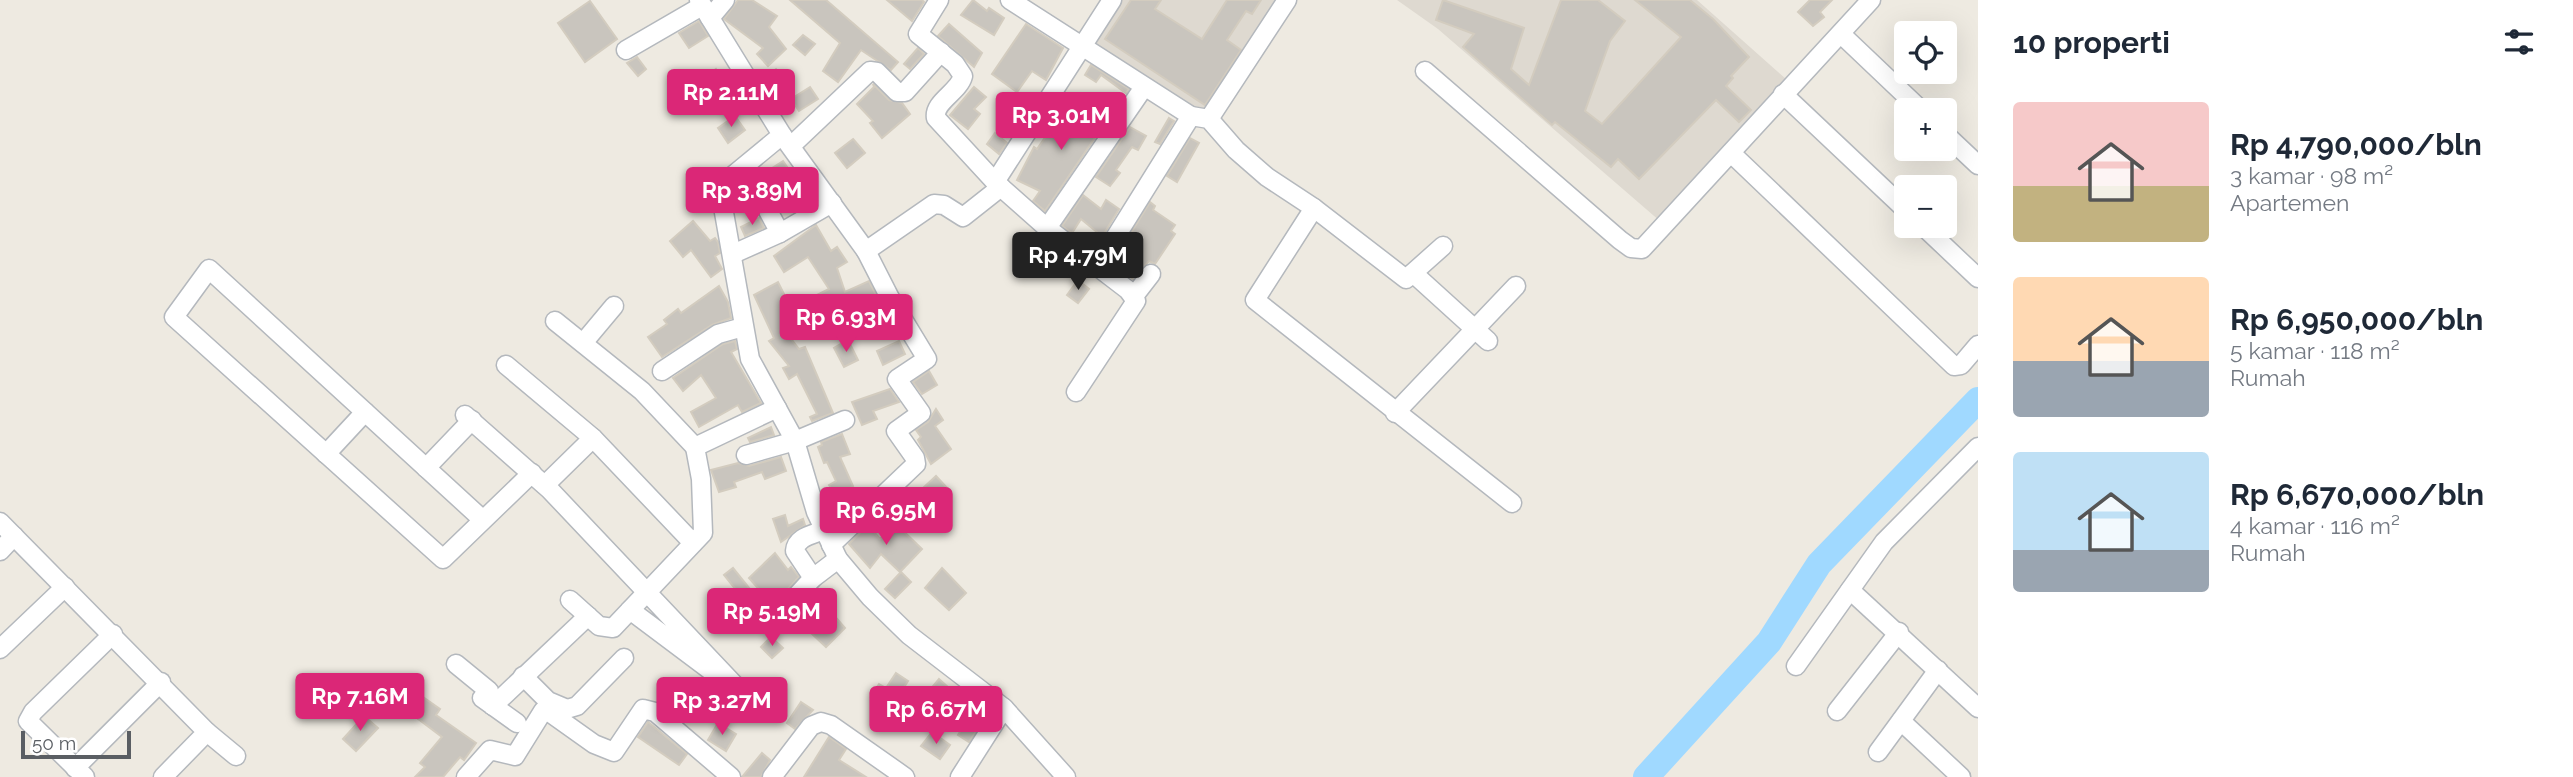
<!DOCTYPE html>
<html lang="id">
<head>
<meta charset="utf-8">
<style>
  :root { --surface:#fff; --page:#f2f2f3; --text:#1f2937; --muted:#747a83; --accent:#db2777 }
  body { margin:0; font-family:Raleway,sans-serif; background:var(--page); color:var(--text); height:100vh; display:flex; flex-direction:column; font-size:26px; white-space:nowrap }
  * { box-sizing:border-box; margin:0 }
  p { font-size:23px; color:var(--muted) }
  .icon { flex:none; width:38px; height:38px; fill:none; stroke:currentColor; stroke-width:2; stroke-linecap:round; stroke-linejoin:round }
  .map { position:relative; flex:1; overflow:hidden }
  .details { display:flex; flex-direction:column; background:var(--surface); width:595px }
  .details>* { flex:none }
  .fabs { position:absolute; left:1894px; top:21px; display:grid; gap:14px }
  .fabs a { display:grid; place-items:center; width:63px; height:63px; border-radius:7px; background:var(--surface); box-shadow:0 7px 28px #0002; font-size:35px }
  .scale { position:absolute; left:21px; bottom:18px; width:110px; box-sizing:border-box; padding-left:7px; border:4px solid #5a5e63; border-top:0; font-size:19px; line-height:24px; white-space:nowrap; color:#5a5e63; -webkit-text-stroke:5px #fff; paint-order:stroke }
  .price { position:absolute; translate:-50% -60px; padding:0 16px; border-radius:7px; background:var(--accent); color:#fff; font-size:23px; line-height:46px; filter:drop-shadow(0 2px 4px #0008) }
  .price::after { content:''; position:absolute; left:50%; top:42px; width:21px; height:16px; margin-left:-10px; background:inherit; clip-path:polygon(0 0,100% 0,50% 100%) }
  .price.on { background:#222; color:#fff }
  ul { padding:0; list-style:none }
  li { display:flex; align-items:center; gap:21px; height:175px; padding:0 35px }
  li span { display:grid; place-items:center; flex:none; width:196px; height:140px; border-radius:7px; color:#555 }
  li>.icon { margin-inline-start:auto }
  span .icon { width:84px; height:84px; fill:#fffc; stroke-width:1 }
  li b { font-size:30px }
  h2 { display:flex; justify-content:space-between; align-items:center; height:84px; padding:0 35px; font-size:30px }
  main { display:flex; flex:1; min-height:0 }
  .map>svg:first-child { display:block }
  .education { fill:#ded9d0 }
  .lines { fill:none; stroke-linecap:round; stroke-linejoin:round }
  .river { stroke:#a0d9ff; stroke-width:26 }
  .building { fill:#c9c5be; stroke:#d3ccbf; stroke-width:2 }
  .minor-casing { stroke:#b4b8bd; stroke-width:21 }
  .minor { stroke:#fff; stroke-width:18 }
</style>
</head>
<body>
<main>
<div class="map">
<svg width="1978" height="777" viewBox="0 0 1978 777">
  <rect width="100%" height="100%" fill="#eeeae1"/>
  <!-- education -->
  <g class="education">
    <polygon points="1120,0 1279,0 1206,114 1090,44"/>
    <polygon points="1397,0 1697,0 1786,79 1661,222 1438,29"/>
  </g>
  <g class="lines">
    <!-- river -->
    <polyline class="river" points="1646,777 1769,642 1819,564 1978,400"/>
  </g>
  <!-- building -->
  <g class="building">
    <polygon points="738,0 752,0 777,16 769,27 786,49 768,66 757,54 763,48 724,19"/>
    <polygon points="790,0 826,0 898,62 891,70 861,50 838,82 823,71 840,43"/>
    <polygon points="887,0 922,0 924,2 912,21"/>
    <polygon points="973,0 987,11 989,8 1004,18 994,35 961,15"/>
    <polygon points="1131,0 1161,0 1155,9 1202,39 1227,0 1261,0 1252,14 1246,11 1227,40 1241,50 1205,105 1105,39"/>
    <polygon points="1443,0 1524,28 1511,69 1529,85 1561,0 1598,0 1625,21 1610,41 1585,111 1602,124 1681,37 1635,0 1690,0 1713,19 1749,57 1731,76 1733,78 1726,86 1751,110 1739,122 1716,100 1639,179 1618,159 1611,167 1555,122 1552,125 1463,47 1474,34 1436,20"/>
    <polygon points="1810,0 1832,0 1820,12 1824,17 1813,26 1798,12"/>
    <polygon points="590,1 617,39 585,62 558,23"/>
    <polygon points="699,21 708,36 689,48 679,33"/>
    <polygon points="949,24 982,53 974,67 938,36"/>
    <polygon points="1026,24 1063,48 1046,80 1032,71 1017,92 992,74"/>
    <polygon points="803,35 815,44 805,55 793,45"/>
    <polygon points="918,48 924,54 910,69 904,64"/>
    <polygon points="637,57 646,69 638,76 627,63"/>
    <polygon points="1091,65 1129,89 1126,93 1101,75 1096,82 1085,75"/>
    <polygon points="716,69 732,89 711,106 695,85"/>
    <polygon points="776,69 786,82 772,93 762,79"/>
    <polygon points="873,84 889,100 902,103 910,114 882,138 870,123 873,121 857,104 874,87"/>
    <polygon points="810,87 818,99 799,111 791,99"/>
    <polygon points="974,87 986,97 974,109 980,114 968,129 950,115"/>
    <polygon points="1071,100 1090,113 1092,110 1107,120 1045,211 1033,201 1040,191 1017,180 1034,147 1037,149"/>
    <polygon points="735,116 745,130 728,143 718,128"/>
    <polygon points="1169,118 1174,121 1160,144 1155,142"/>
    <polygon points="1130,127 1146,136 1138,150 1132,147 1116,170 1120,173 1110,186 1096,177"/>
    <polygon points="995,133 1007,143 999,154 987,144"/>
    <polygon points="1190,138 1199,143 1177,182 1167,176"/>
    <polygon points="853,139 865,153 847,168 835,153"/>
    <polygon points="783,161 805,193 808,191 815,200 794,212 769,170"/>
    <polygon points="1083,195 1101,209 1106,200 1119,209 1094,250 1090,246 1098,233 1081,219 1072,233 1062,226"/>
    <polygon points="1150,202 1155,206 1153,210 1175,225 1171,231 1175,234 1155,264 1149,261 1133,279 1112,264"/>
    <polygon points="759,218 764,228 745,236 741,227"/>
    <polygon points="693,221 710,241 715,238 718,242 720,253 715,256 722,269 711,277 691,250 683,257 670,241"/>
    <polygon points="816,225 831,251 837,247 847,262 837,268 845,292 869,281 883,309 860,320 853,304 815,322 809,311 782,327 799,349 805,347 833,413 812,421 810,417 817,414 797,374 789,379 783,368 789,366 769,341 774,338 754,295 778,282 791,308 829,289 808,257 784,272 774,256"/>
    <polygon points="1078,280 1089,289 1078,303 1067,295"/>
    <polygon points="719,286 728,302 731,318 712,325 662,357 648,337 667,324 664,320 678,309 681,313"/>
    <polygon points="848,340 858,360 844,367 834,348"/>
    <polygon points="735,341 737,349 731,352 761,403 742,412 738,405 699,427 691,412 716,398 701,375 683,391 673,378 723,344"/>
    <polygon points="899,341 905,354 883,365 877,351"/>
    <polygon points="929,371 937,385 922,394 913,382"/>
    <polygon points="890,389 899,402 873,411 877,419 862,425 852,402"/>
    <polygon points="936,409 943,420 935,426 951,449 931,464 918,440 921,437 916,430 928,422"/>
    <polygon points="771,427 774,435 750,442 748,438"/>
    <polygon points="842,434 850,454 840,457 853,486 836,496 829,485 836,481 827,462 824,463 818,447 822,445 821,442"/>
    <polygon points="781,457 786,471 765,479 762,472 734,482 736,487 719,492 711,470 738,463 749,466"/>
    <polygon points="936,476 949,490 936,502 923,488"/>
    <polygon points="905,493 915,505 901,517 891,505"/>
    <polygon points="785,515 788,526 803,519 805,525 781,542 773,519"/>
    <polygon points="895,523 922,549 900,572 881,554 870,568 849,544 868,525 880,539"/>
    <polygon points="775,553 788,570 791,567 799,577 773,605 749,578"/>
    <polygon points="733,568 750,589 741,596 724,575"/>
    <polygon points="942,568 966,593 949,610 925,588"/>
    <polygon points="901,572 911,582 895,598 885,589"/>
    <polygon points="831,612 845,628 826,647 810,632"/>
    <polygon points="771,637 783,648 772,658 761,647"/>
    <polygon points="896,673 908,681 890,709 871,697 879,684 886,688"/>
    <polygon points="939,679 948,687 925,715 916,707"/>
    <polygon points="413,690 440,709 436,715 476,743 464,760 460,757 443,777 415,777 425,767 420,763 442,737 401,706"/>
    <polygon points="801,702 813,710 795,729 787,723"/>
    <polygon points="979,703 989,711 969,742 958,735"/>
    <polygon points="364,716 378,728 356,751 343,739"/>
    <polygon points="648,722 687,754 679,765 638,737"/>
    <polygon points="718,723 736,734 726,751 708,740"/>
    <polygon points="932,732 950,745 940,759 921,746"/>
    <polygon points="829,737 846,749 839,760 866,777 804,777"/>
    <polygon points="762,753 770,760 761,777 742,777"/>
  </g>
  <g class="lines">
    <defs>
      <g id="minor">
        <polyline points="699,0 782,135 725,182 720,190 750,359 795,441 816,512 838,559 870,597 909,635 1004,708 960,777"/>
        <path d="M939 0 918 34 955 64 963 76C959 92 933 102 936 118L995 182 1047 228 1128 290 1136 301 1076 392"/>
        <polyline points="1010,0 1191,116 1209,119 1236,150 1267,177 1314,208 1406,279 1443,246"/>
        <polyline points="710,18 725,0"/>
        <polyline points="1841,34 1921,110"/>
        <polyline points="626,50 702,6"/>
        <polyline points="1425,71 1620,240 1631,248 1642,249 1871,0"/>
        <polyline points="1783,94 1906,210"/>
        <polyline points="1209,119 1287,0"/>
        <polyline points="1944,133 1978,165"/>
        <polyline points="782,135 866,251 934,204 944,205 963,217 1001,187"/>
        <polyline points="792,145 870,71 877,72 897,92 905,92 941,52"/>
        <polyline points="1731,153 1954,366 1961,365 1978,345"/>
        <polyline points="745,168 780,233 832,203"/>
        <polyline points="995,182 1112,0"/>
        <polyline points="1314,208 1255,300 1512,503"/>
        <polyline points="1923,226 1978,278"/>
        <polyline points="1047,228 1144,87"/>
        <polyline points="733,254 780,233"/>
        <polyline points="1098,265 1191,116"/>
        <polyline points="1413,273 1488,341"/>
        <polyline points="1134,296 1151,274"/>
        <polyline points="555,321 642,391 695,447"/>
        <polyline points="583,343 614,306"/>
        <polyline points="506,365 593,438 693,543"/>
        <polyline points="662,371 718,334 743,327"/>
        <polyline points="1395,413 1516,286"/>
        <polyline points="465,415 550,490 746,697 630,610"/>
        <polyline points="326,454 365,412"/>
        <polyline points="746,455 795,441 845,420"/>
        <polyline points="426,468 472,420"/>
        <polyline points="545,485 593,438"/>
        <polyline points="483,520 209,269 174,317 443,559 532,473"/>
        <polyline points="0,522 207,732 163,777"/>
        <polyline points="831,545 916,464 915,458 896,431 921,413 897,379 927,359 890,298 866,251"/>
        <polyline points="0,551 14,536"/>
        <path d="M813 578 795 551C796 537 812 535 824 530"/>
        <polyline points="1850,590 1978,708"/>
        <polyline points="570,600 599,626 613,628 703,533 701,479 695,447 777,408"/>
        <polyline points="774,620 813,578 838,559"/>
        <polyline points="0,649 65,587"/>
        <polyline points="456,664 489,691 482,698 517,723"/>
        <polyline points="1796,666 1884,542 1978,447"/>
        <polyline points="523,676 548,701 567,709 577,706 624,658"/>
        <polyline points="493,706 588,616"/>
        <polyline points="1004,708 1066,777"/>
        <polyline points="1837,711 1899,632"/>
        <polyline points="1901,721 1961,777"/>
        <polyline points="207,732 236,756"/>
        <polyline points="1878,752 1938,670"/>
        <polyline points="75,768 161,682"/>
        <polyline points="85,777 28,721 33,712 113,634"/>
        <polyline points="466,777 490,750 515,756 543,711 549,712 594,744 614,752 643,709 655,712 731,777"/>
        <polyline points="772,777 811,726 821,722 831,725 905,777"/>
      </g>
    </defs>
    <!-- minor casing -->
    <use href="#minor" class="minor-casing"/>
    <!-- minor -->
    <use href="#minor" class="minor"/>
  </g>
</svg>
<div class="fabs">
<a><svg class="icon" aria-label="locate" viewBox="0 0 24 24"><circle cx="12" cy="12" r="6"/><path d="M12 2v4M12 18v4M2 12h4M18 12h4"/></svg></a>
<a>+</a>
<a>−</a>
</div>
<div class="scale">50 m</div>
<b class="price" style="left:731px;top:129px">Rp 2.11M</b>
<b class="price" style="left:1061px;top:152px">Rp 3.01M</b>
<b class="price" style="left:752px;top:227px">Rp 3.89M</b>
<b class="price on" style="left:1078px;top:292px">Rp 4.79M</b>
<b class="price" style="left:846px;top:354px">Rp 6.93M</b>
<b class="price" style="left:886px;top:547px">Rp 6.95M</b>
<b class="price" style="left:772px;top:648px">Rp 5.19M</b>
<b class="price" style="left:360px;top:733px">Rp 7.16M</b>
<b class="price" style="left:722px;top:737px">Rp 3.27M</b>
<b class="price" style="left:936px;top:746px">Rp 6.67M</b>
</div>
<section class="details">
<h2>10 properti<svg class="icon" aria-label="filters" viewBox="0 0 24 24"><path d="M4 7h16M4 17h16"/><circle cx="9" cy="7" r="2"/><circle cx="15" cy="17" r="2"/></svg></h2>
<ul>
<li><span style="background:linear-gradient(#f6c9c9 60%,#c2b280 0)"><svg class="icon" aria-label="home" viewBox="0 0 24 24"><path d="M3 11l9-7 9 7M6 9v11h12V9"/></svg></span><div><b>Rp 4,790,000/bln</b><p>3 kamar · 98 m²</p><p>Apartemen</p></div></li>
<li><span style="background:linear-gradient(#ffd9b3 60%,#9aa5b1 0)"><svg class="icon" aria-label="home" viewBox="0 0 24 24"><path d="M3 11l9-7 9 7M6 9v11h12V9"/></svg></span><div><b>Rp 6,950,000/bln</b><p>5 kamar · 118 m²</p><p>Rumah</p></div></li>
<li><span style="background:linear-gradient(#bfe0f5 70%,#9aa5b1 0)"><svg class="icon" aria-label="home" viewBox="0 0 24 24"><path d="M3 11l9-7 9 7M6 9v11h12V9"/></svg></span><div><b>Rp 6,670,000/bln</b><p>4 kamar · 116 m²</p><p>Rumah</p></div></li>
</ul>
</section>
</main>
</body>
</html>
